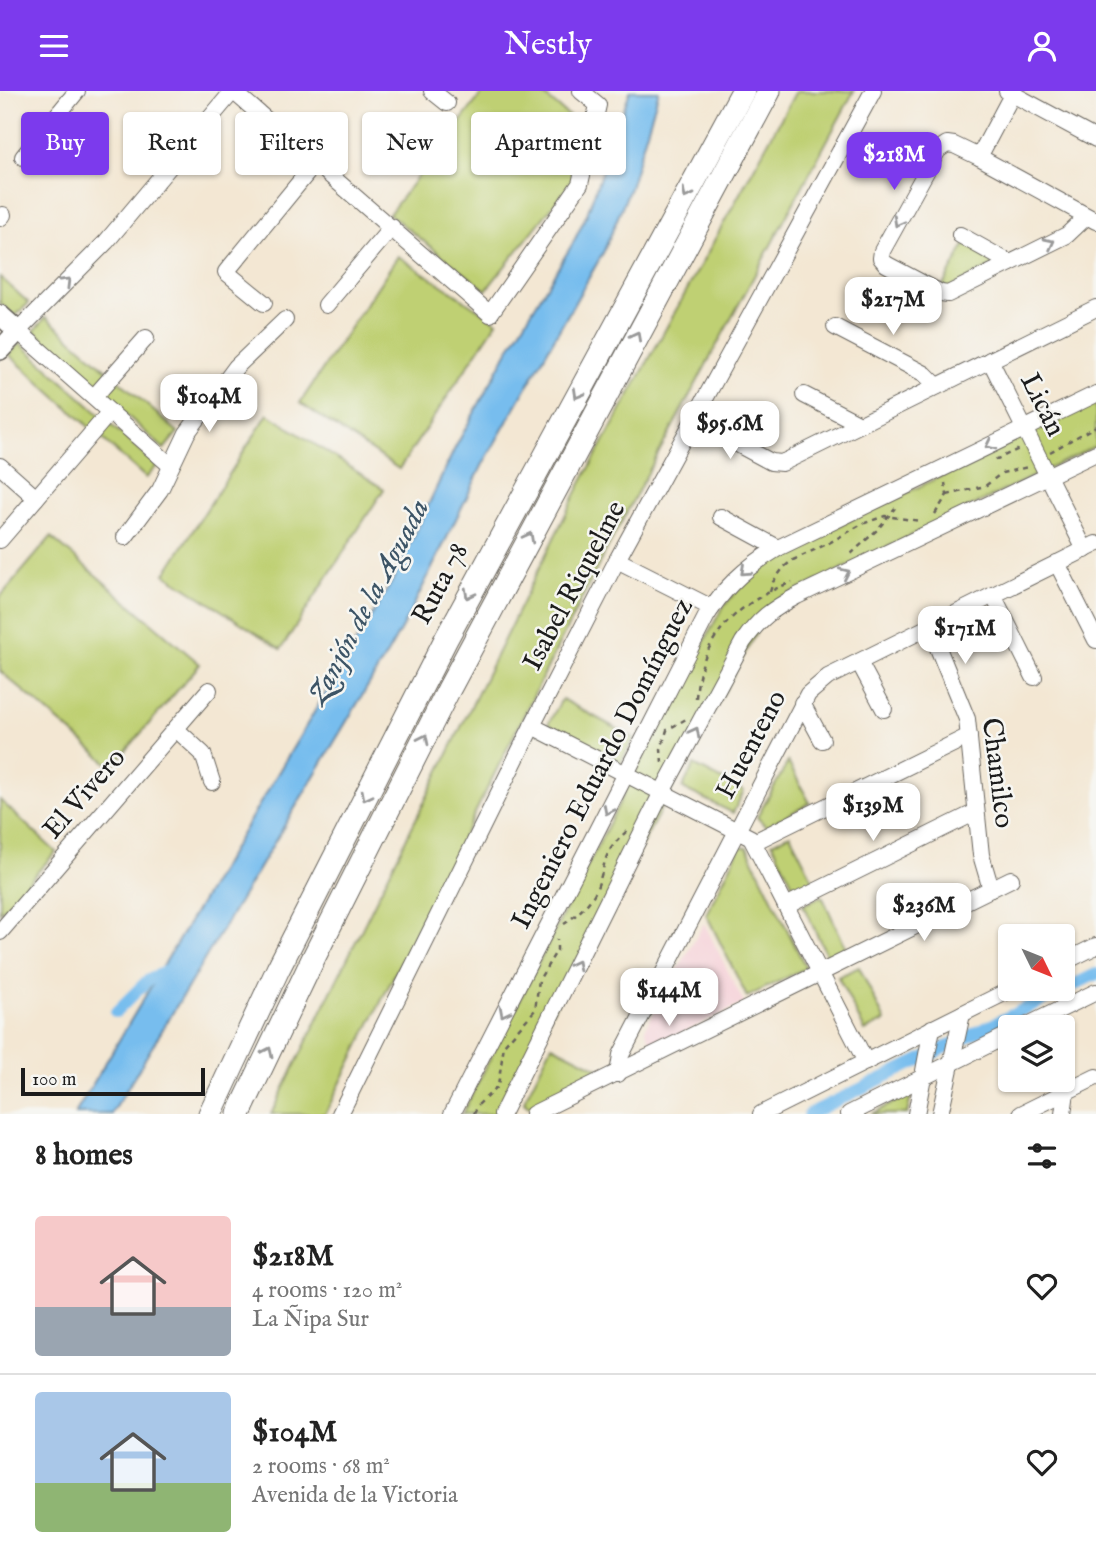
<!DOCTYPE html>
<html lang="en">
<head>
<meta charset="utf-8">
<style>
  :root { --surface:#fff; --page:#f6f6f6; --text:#222; --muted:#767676; --line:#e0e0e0; --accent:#7c3aed }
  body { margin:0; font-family:"IM FELL English",serif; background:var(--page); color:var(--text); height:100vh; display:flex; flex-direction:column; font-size:26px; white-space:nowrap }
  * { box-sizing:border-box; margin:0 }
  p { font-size:23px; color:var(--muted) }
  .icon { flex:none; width:38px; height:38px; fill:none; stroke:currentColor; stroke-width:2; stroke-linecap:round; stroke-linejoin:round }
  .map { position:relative; height:1023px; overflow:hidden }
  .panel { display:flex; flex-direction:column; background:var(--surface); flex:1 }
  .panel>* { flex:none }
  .top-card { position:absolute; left:21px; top:21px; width:700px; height:63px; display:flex; gap:14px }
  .needle { width:46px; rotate:133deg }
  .tools { position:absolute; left:998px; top:833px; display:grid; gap:14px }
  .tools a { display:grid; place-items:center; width:77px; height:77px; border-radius:7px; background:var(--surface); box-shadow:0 2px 5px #0004; font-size:35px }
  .scale { position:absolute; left:21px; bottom:18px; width:184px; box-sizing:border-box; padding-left:7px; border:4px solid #1c1c1c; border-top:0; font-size:19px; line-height:24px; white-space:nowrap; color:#1c1c1c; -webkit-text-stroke:5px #f6f6f2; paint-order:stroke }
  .price { position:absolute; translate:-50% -60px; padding:0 16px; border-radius:14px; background:#fff; color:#222; font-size:23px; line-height:46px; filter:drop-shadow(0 2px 4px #0008) }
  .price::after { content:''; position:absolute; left:50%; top:42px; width:21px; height:16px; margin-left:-10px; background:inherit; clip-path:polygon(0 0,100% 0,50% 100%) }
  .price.on { background:var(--accent); color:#fff }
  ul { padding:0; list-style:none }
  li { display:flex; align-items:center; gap:21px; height:175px; padding:0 35px }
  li+li { border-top:2px solid var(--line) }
  li span { display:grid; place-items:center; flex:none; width:196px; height:140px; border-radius:7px; color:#555 }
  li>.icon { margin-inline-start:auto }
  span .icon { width:84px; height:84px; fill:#fffc; stroke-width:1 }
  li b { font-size:30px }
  h2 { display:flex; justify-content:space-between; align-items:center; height:84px; padding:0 35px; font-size:30px }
  .pill { padding:0 24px; border-radius:7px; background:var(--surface); box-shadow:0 2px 5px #0004; font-size:24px; line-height:63px }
  .pill.on { background:var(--accent); color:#fff }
  header { display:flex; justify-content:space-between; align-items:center; height:91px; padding:0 35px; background:var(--accent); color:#fff; font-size:32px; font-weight:600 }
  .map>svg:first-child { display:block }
  .built { fill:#f6cfd7 }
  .green { fill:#bfd073; stroke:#6e7648; stroke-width:2 }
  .water { fill:#77bdee; stroke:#4a6c85; stroke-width:2 }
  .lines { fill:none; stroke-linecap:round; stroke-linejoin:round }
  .canal { stroke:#77bdee; stroke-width:12 }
  .minor-casing { stroke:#67635c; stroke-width:18 }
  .major-casing { stroke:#67635c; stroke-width:22 }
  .highway-casing { stroke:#67635c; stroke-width:25 }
  .path { stroke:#67635c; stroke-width:2.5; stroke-dasharray:5 5; stroke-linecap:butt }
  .minor { stroke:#fff; stroke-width:16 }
  .major { stroke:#fff; stroke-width:19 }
  .highway { stroke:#fff; stroke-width:23 }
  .oneway { stroke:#999 }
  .labels { text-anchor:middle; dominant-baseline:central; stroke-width:5; stroke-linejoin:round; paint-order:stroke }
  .street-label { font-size:28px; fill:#1c1c1c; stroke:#f6f6f2 }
  .water-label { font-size:30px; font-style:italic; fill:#3c5466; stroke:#f6f6f2 }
</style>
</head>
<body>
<header><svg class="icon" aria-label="menu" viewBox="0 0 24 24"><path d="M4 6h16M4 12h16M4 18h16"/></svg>Nestly<svg class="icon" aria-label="person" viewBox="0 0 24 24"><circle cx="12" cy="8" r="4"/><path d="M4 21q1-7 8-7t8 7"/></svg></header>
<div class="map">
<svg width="1096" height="1023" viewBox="0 0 1096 1023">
  <rect width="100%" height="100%" fill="#f6f6f2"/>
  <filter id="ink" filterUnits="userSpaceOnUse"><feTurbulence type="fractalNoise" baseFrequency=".0143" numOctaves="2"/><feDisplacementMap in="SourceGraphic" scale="14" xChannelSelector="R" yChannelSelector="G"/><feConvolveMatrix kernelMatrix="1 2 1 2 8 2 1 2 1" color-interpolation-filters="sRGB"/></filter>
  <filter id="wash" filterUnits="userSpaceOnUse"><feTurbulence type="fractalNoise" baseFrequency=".00686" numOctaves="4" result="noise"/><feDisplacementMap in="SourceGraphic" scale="28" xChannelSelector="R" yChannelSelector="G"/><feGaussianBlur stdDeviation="1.57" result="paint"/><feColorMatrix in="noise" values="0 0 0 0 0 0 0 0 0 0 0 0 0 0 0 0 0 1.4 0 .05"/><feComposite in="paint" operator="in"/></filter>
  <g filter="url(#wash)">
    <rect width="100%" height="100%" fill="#f3e7d3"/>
    <!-- built -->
    <polygon class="built" points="704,832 744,912 653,956 645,938"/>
    <!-- green -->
    <g class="green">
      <polygon points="484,0 539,0 602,53 486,199 389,123"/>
      <polygon points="796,0 854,0 603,465 325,1023 271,1023 579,396"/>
      <polygon points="966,152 995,168 996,173 947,199 942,196"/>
      <polygon points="398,165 497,231 399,378 300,312"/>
      <polygon points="0,186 29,212 15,225 0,212"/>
      <polygon points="46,226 178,341 164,358 34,240"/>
      <polygon points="20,252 157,375 146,387 9,264"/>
      <path d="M1096 310V355L772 512 497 1023H462L631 689 720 521C737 497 754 481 778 464Z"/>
      <polygon points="268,323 384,398 281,558 165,483"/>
      <polygon points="51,446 200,573 112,676 0,580 0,506"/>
      <polygon points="562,608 634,647 620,673 548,633"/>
      <polygon points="788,671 810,712 766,736 757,726"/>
      <polygon points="694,674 744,700 733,722 682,697"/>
      <polygon points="0,709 56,761 0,822"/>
      <polygon points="790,743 814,791 796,800 772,752"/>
      <polygon points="740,756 747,756 806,877 747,906 706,823"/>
      <polygon points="822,805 847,859 828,867 803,814"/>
      <polygon points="859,876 885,930 865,940 838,886"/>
      <polygon points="552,954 607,982 534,1016 529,1016 524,1012 525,1008"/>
      <polygon points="909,1004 911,1006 907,1023 871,1023"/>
    </g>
    <!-- water -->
    <polygon class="water" points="630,0 659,0 630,97 604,160 483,373 410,522 387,563 112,1023 75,1023 394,487 455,357 509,258 573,152 587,123"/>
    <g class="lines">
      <!-- canal -->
      <g class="canal">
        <polyline points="116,921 147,890 172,877"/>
        <polyline points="809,1023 1096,883"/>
      </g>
    </g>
  </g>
  <g filter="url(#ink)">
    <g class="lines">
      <defs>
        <g id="minor">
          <polyline points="233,0 490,223 580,93 598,14 581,0"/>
          <polyline points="432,0 447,12"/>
          <polyline points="1007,0 1096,48"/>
          <polyline points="23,66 77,0"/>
          <polyline points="979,66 1014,0"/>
          <polyline points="1087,125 1067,144 948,203 941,202 886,173 881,167 882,160 938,59 947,53 954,54 979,66 1096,130"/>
          <polyline points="0,127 3,124"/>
          <polyline points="960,144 1010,172"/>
          <polyline points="264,212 226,181 317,70"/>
          <polyline points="326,214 392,136"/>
          <polyline points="835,236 925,283 937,295"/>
          <polyline points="990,269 1085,459"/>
          <polyline points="804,304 860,333"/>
          <polyline points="94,306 146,247"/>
          <polyline points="693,329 771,371 782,372 1096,217"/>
          <polyline points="170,374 18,240 106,151 233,0"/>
          <polyline points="0,375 36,407"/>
          <polyline points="721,426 778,457"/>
          <polyline points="125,446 160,399 187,342 236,276 285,229"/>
          <polyline points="0,449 110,321"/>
          <polyline points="617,469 712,517"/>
          <polyline points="1057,472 1096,549"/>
          <polyline points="993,504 1034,586"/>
          <polyline points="929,535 967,628 981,764 991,798"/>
          <polyline points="859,571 884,618"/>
          <polyline points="802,612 822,649"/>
          <polyline points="532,635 751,747 866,971"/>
          <polyline points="176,638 203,663 212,691"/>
          <polyline points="754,751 969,645"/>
          <polyline points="786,815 976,721"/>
          <polyline points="0,841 209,599"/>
          <polyline points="1062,872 1096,855"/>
          <polyline points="1024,936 1096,901"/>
          <polyline points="618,983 621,964 808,603 828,586 1096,453"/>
          <polyline points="340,1023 532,635 617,469 873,0"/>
          <path d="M452 1023 706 526C723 497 749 474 778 457L1096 303"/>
          <path d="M502 1023 662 701 743 551C759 528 772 518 797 505L1096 362"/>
          <polyline points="533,1023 1011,788"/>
          <polyline points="761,1023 1012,898"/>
          <polyline points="849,1023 1010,943"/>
          <polyline points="916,1023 932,937"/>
          <polyline points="940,1023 962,923"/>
          <polyline points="1021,1023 1096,986"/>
          <polyline points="1063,1023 1066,1001"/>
        </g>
        <polyline id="major" points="0,224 18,240 0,259"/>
        <g id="highway">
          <polyline points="210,1023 278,878 446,548 743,0"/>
          <polyline points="239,1023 315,864 449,598 769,0"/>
        </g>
      </defs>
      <!-- minor casing -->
      <use href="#minor" class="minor-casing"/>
      <!-- major casing -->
      <use href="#major" class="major-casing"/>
      <!-- highway casing -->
      <use href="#highway" class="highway-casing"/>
      <!-- path -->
      <g class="path">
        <polyline points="1050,361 1096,335"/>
        <polyline points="995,369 1021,357"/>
        <polyline points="947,404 985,395 1002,382 1028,376"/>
        <polyline points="935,423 947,404 945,392"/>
        <polyline points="851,463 878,438 895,417"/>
        <polyline points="770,501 773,491 784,476 793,469 829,452 862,433 885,425 920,430"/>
        <path d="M696 607C700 546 737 512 792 491"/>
        <polyline points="662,672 661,658 667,639 686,628"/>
        <path d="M564 833C577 824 591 812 597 797 608 767 601 764 627 740"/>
        <polyline points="474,1023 478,1014 498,995 504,954 535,919 539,889 557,859 557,848"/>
      </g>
      <!-- minor -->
      <use href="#minor" class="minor"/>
      <!-- major -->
      <use href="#major" class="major"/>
      <!-- highway -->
      <use href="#highway" class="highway"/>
    </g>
    <!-- one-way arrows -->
    <defs><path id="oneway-chevron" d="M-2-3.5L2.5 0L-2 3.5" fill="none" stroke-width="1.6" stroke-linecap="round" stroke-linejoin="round" transform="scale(1.75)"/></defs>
    <g class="oneway">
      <use href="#oneway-chevron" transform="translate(687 103) rotate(119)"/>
      <use href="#oneway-chevron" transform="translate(898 131) rotate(119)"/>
      <use href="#oneway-chevron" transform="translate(1050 152) rotate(-27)"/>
      <use href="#oneway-chevron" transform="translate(66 191) rotate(-45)"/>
      <use href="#oneway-chevron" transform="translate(636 245) rotate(-62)"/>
      <use href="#oneway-chevron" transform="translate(578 303) rotate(119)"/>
      <use href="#oneway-chevron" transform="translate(990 354) rotate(154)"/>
      <use href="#oneway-chevron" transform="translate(529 446) rotate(-62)"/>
      <use href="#oneway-chevron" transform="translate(745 480) rotate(138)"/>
      <use href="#oneway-chevron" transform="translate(845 482) rotate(-25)"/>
      <use href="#oneway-chevron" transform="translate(469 503) rotate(118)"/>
      <use href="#oneway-chevron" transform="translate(695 641) rotate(-62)"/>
      <use href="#oneway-chevron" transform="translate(424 648) rotate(-64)"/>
      <use href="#oneway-chevron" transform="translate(366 705) rotate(117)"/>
      <use href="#oneway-chevron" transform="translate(608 719) rotate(117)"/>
      <use href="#oneway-chevron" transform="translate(576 874) rotate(-63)"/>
      <use href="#oneway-chevron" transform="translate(504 921) rotate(117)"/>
      <use href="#oneway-chevron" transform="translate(268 961) rotate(-65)"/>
    </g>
  </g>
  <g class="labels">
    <!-- street labels -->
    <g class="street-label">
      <text transform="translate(1042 314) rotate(63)">Licán</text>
      <text transform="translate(441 493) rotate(-62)">Ruta 78</text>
      <text transform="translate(575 495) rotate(-62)">Isabel Riquelme</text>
      <text transform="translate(752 654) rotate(-62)">Huenteno</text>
      <text transform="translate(603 673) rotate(-63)">Ingeniero Eduardo Domínguez</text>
      <text transform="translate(997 682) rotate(83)">Chamilco</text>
      <text transform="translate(85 703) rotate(-49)">El Vivero</text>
    </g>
    <!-- water labels -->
    <g class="water-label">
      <text transform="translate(369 511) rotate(-62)">Zanjón de la Aguada</text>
    </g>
  </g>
</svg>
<div class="tools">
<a><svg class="needle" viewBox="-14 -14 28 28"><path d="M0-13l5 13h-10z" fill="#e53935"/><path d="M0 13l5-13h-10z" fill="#767676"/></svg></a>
<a><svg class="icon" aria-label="layers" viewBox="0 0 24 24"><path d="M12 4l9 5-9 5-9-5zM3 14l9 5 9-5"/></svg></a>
</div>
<div class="scale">100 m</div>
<b class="price on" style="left:894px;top:101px">$218M</b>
<b class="price" style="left:893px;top:246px">$217M</b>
<b class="price" style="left:209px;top:343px">$104M</b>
<b class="price" style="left:730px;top:370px">$95.6M</b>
<b class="price" style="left:965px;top:575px">$171M</b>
<b class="price" style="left:873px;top:752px">$139M</b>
<b class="price" style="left:924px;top:852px">$236M</b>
<b class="price" style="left:669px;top:937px">$144M</b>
<div class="top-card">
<a class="pill on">Buy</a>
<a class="pill">Rent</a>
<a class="pill">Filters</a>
<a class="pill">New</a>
<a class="pill">Apartment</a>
</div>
</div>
<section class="panel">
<h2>8 homes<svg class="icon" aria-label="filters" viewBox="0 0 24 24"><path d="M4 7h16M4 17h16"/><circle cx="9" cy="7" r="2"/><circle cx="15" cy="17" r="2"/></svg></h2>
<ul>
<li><span style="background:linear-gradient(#f6c9c9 65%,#9aa5b1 0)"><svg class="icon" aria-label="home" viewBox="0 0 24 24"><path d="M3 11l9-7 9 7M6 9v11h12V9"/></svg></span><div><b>$218M</b><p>4 rooms · 120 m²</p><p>La Ñipa Sur</p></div><svg class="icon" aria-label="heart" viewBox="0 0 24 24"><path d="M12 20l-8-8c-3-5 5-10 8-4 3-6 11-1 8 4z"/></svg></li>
<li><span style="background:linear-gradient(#a9c7e8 65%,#8fb573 0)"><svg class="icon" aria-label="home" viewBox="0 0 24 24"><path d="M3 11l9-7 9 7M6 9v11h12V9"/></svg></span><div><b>$104M</b><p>2 rooms · 68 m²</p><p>Avenida de la Victoria</p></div><svg class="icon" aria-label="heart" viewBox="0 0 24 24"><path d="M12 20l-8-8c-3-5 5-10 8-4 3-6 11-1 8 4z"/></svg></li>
</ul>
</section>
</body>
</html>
